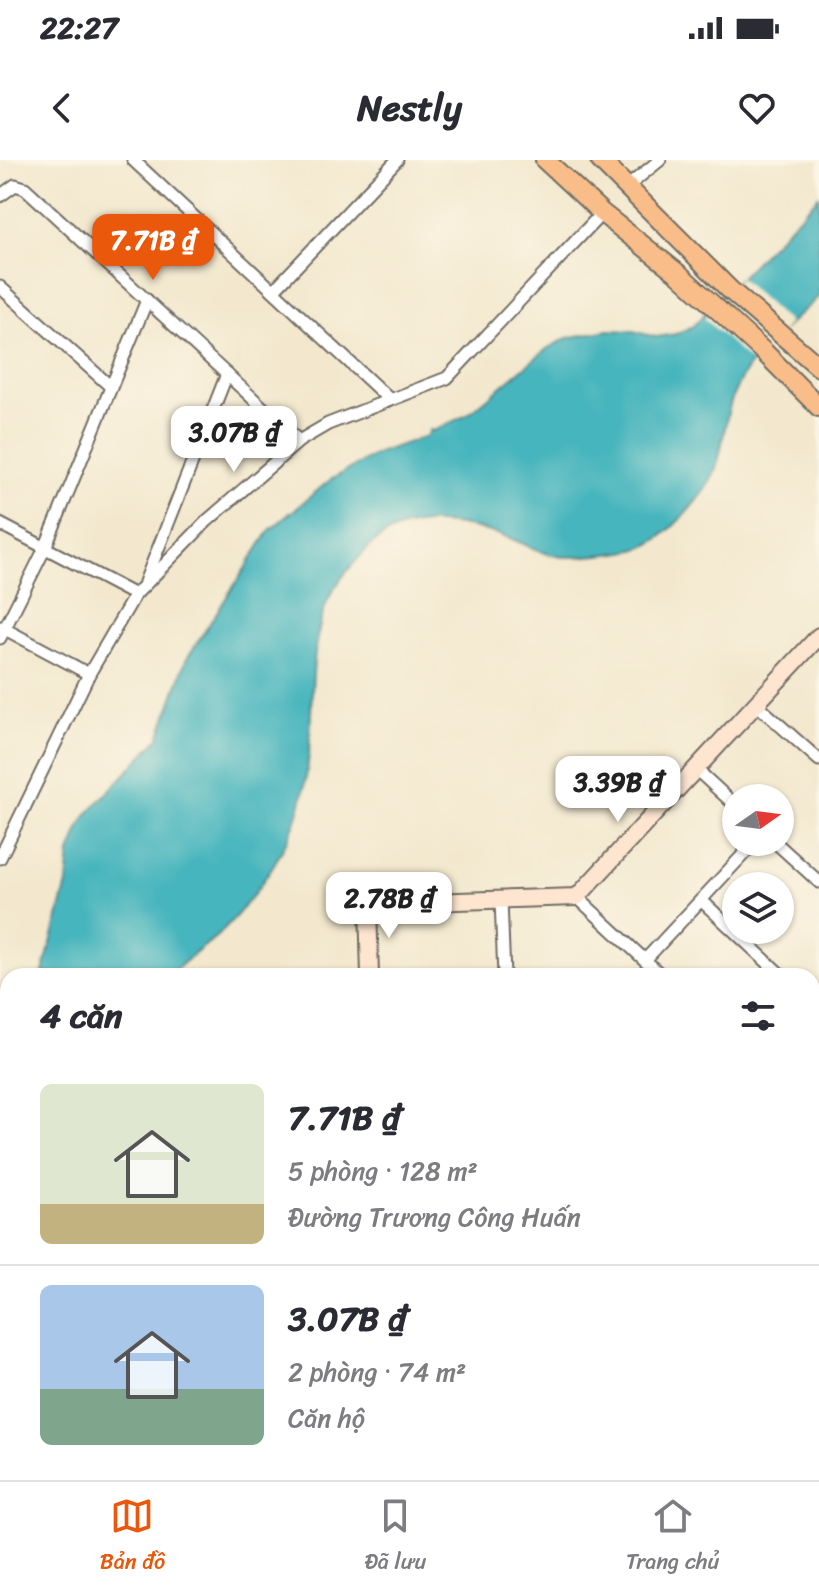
<!DOCTYPE html>
<html lang="vi">
<head>
<meta charset="utf-8">
<style>
  :root { --surface:#fff; --page:#f7f7f7; --text:#2b2b33; --muted:#7c7c81; --line:#e1e1e2; --accent:#ea580c }
  body { margin:0; font-family:Sriracha,sans-serif; background:var(--page); color:var(--text); height:100vh; display:flex; flex-direction:column; font-size:30px; white-space:nowrap }
  * { box-sizing:border-box; margin:0 }
  p { font-size:26px; color:var(--muted) }
  .icon { flex:none; width:44px; height:44px; fill:none; stroke:currentColor; stroke-width:2; stroke-linecap:round; stroke-linejoin:round }
  .map { position:relative; flex:1; overflow:hidden }
  .details { position:absolute; left:0px; top:808px; width:820px; height:512px; display:flex; flex-direction:column; background:var(--surface); border-radius:24px 24px 0 0; box-shadow:0 2px 6px #0004 }
  .details>* { flex:none }
  .needle { width:52px; rotate:76deg }
  .buttons { position:absolute; left:722px; top:624px; display:grid; gap:16px }
  .buttons a { display:grid; place-items:center; width:72px; height:72px; border-radius:50%; background:var(--surface); box-shadow:0 2px 6px #0004; font-size:40px }
  .price { position:absolute; translate:-50% -68px; padding:0 18px; border-radius:16px; background:#fff; color:#222; font-size:26px; line-height:52px; filter:drop-shadow(0 2px 4px #0008) }
  .price::after { content:''; position:absolute; left:50%; top:48px; width:24px; height:18px; margin-left:-12px; background:inherit; clip-path:polygon(0 0,100% 0,50% 100%) }
  .price.current { background:var(--accent); color:#fff }
  ul { padding:0; list-style:none }
  li { display:flex; align-items:center; gap:24px; height:200px; padding:0 40px }
  li+li { border-top:2px solid var(--line) }
  li span { display:grid; place-items:center; flex:none; width:224px; height:160px; border-radius:12px; color:#555 }
  li>.icon { margin-inline-start:auto }
  span .icon { width:96px; height:96px; fill:#fffc; stroke-width:1 }
  li b { font-size:34px }
  h2 { display:flex; justify-content:space-between; align-items:center; height:96px; padding:0 40px; font-size:34px }
  .status { display:flex; justify-content:space-between; align-items:center; height:56px; padding:0 40px; background:var(--surface); direction:ltr }
  .status svg { height:22px; fill:currentColor }
  header { display:flex; justify-content:space-between; align-items:center; height:104px; padding:0 40px; background:var(--surface); font-size:36px; font-weight:700 }
  .tabs { display:flex; justify-content:space-around; align-items:center; height:112px; border-top:2px solid var(--line); background:var(--surface); font-size:22px; color:var(--muted) }
  .tabs a { display:grid; justify-items:center; gap:4px }
  .tabs .current { color:var(--accent) }
  .map>svg:first-child { display:block }
  .water { fill:#46b5bd; stroke:#387074; stroke-width:2 }
  .pier { fill:#f3e8ce }
  .lines { fill:none; stroke-linecap:round; stroke-linejoin:round }
  .river { stroke:#46b5bd; stroke-width:20 }
  .lane-casing { stroke:#716d64; stroke-width:9 }
  .street-casing { stroke:#716d64; stroke-width:15 }
  .secondary-casing { stroke:#716d64; stroke-width:20 }
  .primary-casing { stroke:#716d64; stroke-width:22 }
  .lane { stroke:#fff; stroke-width:5 }
  .street { stroke:#fff; stroke-width:11 }
  .secondary { stroke:#fde5d0; stroke-width:16 }
  .primary { stroke:#f9bd89; stroke-width:18 }
</style>
</head>
<body>
<div class="status"><b>22:27</b><svg viewBox="0 0 49 12"><path d="M0 12V9h3v3zM5 12V6h3v6zM10 12V3h3v9zM15 12V0h3v12zM26 1h20v11H26zM47 4h2v5h-2z"/></svg></div>
<header><svg class="icon" aria-label="back" viewBox="0 0 24 24"><path d="M15 5l-7 7 7 7"/></svg>Nestly<svg class="icon" aria-label="heart" viewBox="0 0 24 24"><path d="M12 20l-8-8c-3-5 5-10 8-4 3-6 11-1 8 4z"/></svg></header>
<div class="map">
<svg width="819" height="1320" viewBox="0 0 819 1320">
  <rect width="100%" height="100%" fill="#fcf5e5"/>
  <filter id="ink" filterUnits="userSpaceOnUse"><feTurbulence type="fractalNoise" baseFrequency=".0125" numOctaves="2"/><feDisplacementMap in="SourceGraphic" scale="16" xChannelSelector="R" yChannelSelector="G"/><feConvolveMatrix kernelMatrix="1 2 1 2 8 2 1 2 1" color-interpolation-filters="sRGB"/></filter>
  <filter id="wash" filterUnits="userSpaceOnUse"><feTurbulence type="fractalNoise" baseFrequency=".006" numOctaves="4" result="noise"/><feDisplacementMap in="SourceGraphic" scale="32" xChannelSelector="R" yChannelSelector="G"/><feGaussianBlur stdDeviation="1.8" result="paint"/><feColorMatrix in="noise" values="0 0 0 0 0 0 0 0 0 0 0 0 0 0 0 0 0 1.4 0 .05"/><feComposite in="paint" operator="in"/></filter>
  <g filter="url(#wash)">
    <rect width="100%" height="100%" fill="#f3e8ce"/>
    <!-- water -->
    <g class="water">
      <path d="M819 36V136C799 156 762 186 747 209 724 243 727 269 717 305 710 331 666 380 641 388 627 393 571 399 557 396 542 394 526 385 512 379 464 362 405 349 365 391 349 408 332 427 324 450 304 513 318 582 300 647 288 690 252 742 220 773 204 788 185 799 170 816H42L67 724 70 693 79 669 88 653 159 578 186 500 270 370 330 320 378 293 427 276 430 270 434 271 468 254 548 188 567 178 608 170 633 171 656 177 676 174 693 166Z"/>
      <polygon points="8,879 8,1050 0,1046 0,888"/>
    </g>
    <!-- pier -->
    <polygon class="pier" points="740,118 789,163 753,204 704,158"/>
    <g class="lines">
      <!-- river -->
      <polyline class="river" points="463,1312 473,1320"/>
    </g>
  </g>
  <g filter="url(#ink)">
    <g class="lines">
      <defs>
        <g id="lane">
          <polyline points="0,1242 8,1246"/>
          <polyline points="135,1312 142,1316 140,1320"/>
          <polyline points="64,1320 68,1312"/>
        </g>
        <g id="street">
          <polyline points="133,0 389,239"/>
          <polyline points="628,26 660,0"/>
          <polyline points="0,36 15,25 25,28 299,281"/>
          <polyline points="0,127 111,227"/>
          <polyline points="274,130 397,0"/>
          <polyline points="0,364 135,435"/>
          <polyline points="145,422 227,214"/>
          <polyline points="1,467 89,514"/>
          <polyline points="0,478 45,388 147,140"/>
          <polyline points="756,544 819,600"/>
          <polyline points="696,609 736,646"/>
          <polyline points="775,682 819,722"/>
          <polyline points="0,698 89,514 135,435 207,361 299,281 328,264 447,218 602,53"/>
          <polyline points="577,737 662,816"/>
          <polyline points="501,740 504,816"/>
          <polyline points="701,740 782,816"/>
          <polyline points="645,800 755,682"/>
          <polyline points="812,845 819,851"/>
          <polyline points="812,866 819,859"/>
          <polyline points="812,956 819,963"/>
          <polyline points="812,1201 819,1193"/>
          <polyline points="0,1233 8,1237"/>
          <polyline points="155,1312 170,1320"/>
          <polyline points="252,1320 257,1312"/>
          <polyline points="705,1320 710,1312"/>
        </g>
        <g id="secondary">
          <polyline points="370,816 368,744 577,737 819,476"/>
          <polyline points="812,1014 819,1007"/>
          <polyline points="812,1053 819,1046"/>
          <polyline points="0,1127 8,1131"/>
          <polyline points="360,1312 375,1320"/>
          <polyline points="540,1312 547,1320"/>
          <polyline points="574,1320 580,1312"/>
        </g>
        <g id="primary">
          <polyline points="545,0 602,53 680,115 764,192 819,247"/>
          <polyline points="600,0 730,130 819,207"/>
        </g>
      </defs>
      <!-- lane casing -->
      <use href="#lane" class="lane-casing"/>
      <!-- street casing -->
      <use href="#street" class="street-casing"/>
      <!-- secondary casing -->
      <use href="#secondary" class="secondary-casing"/>
      <!-- primary casing -->
      <use href="#primary" class="primary-casing"/>
      <!-- lane -->
      <use href="#lane" class="lane"/>
      <!-- street -->
      <use href="#street" class="street"/>
      <!-- secondary -->
      <use href="#secondary" class="secondary"/>
      <!-- primary -->
      <use href="#primary" class="primary"/>
    </g>
  </g>
</svg>
<div class="buttons">
<a><svg class="needle" viewBox="-14 -14 28 28"><path d="M0-13l5 13h-10z" fill="#e53935"/><path d="M0 13l5-13h-10z" fill="#7c7c81"/></svg></a>
<a><svg class="icon" aria-label="layers" viewBox="0 0 24 24"><path d="M12 4l9 5-9 5-9-5zM3 14l9 5 9-5"/></svg></a>
</div>
<b class="price current" style="left:153px;top:122px">7.71B ₫</b>
<b class="price" style="left:234px;top:314px">3.07B ₫</b>
<b class="price" style="left:618px;top:664px">3.39B ₫</b>
<b class="price" style="left:389px;top:780px">2.78B ₫</b>
<section class="details">
<h2>4 căn<svg class="icon" aria-label="filters" viewBox="0 0 24 24"><path d="M4 7h16M4 17h16"/><circle cx="9" cy="7" r="2"/><circle cx="15" cy="17" r="2"/></svg></h2>
<ul>
<li><span style="background:linear-gradient(#dfe7d0 75%,#c2b280 0)"><svg class="icon" aria-label="home" viewBox="0 0 24 24"><path d="M3 11l9-7 9 7M6 9v11h12V9"/></svg></span><div><b>7.71B ₫</b><p>5 phòng · 128 m²</p><p>Đường Trương Công Huấn</p></div></li>
<li><span style="background:linear-gradient(#a9c7e8 65%,#7fa58c 0)"><svg class="icon" aria-label="home" viewBox="0 0 24 24"><path d="M3 11l9-7 9 7M6 9v11h12V9"/></svg></span><div><b>3.07B ₫</b><p>2 phòng · 74 m²</p><p>Căn hộ</p></div></li>
</ul>
</section>
</div>
<nav class="tabs">
<a class="current"><svg class="icon" aria-label="map" viewBox="0 0 24 24"><path d="M3 6l6-2 6 2 6-2v14l-6 2-6-2-6 2zM9 4v14M15 6v14"/></svg>Bản đồ</a>
<a><svg class="icon" aria-label="saved" viewBox="0 0 24 24"><path d="M7 4h10v16l-5-4-5 4z"/></svg>Đã lưu</a>
<a><svg class="icon" aria-label="home" viewBox="0 0 24 24"><path d="M3 11l9-7 9 7M6 9v11h12V9"/></svg>Trang chủ</a>
</nav>
</body>
</html>
